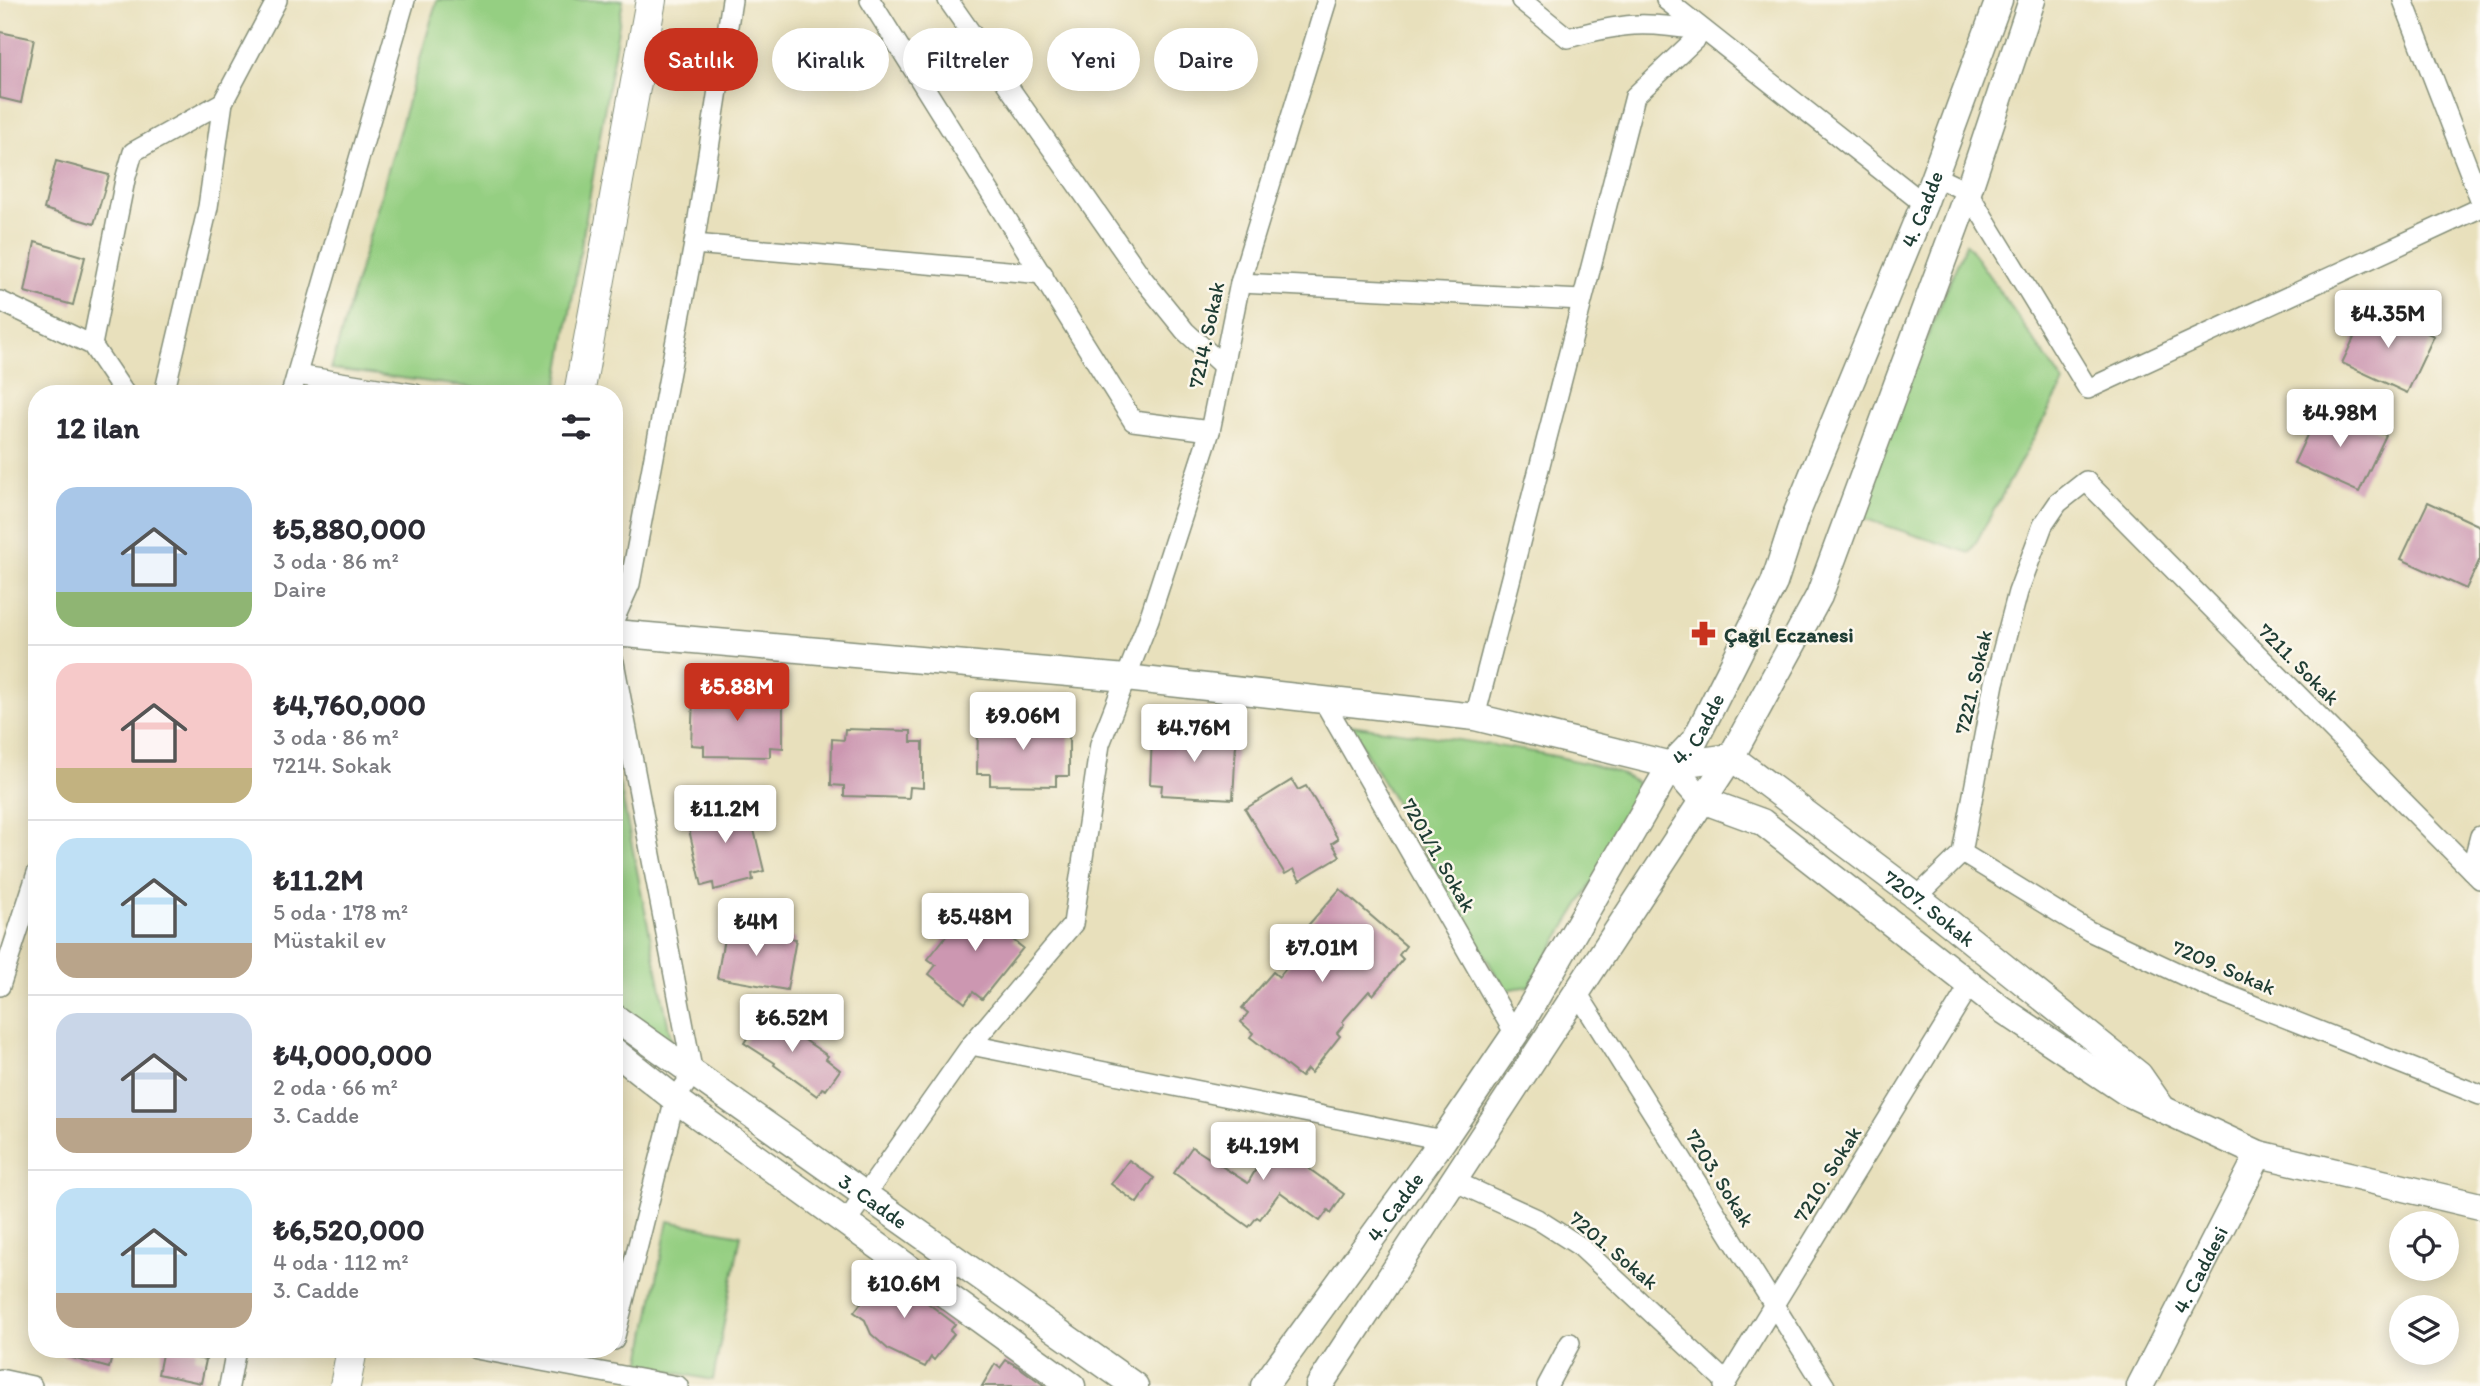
<!DOCTYPE html>
<html lang="tr">
<head>
<meta charset="utf-8">
<style>
  :root { --surface:#fff; --page:#f2f2f3; --text:#2b2b33; --muted:#7c7c81; --line:#e1e1e2; --accent:#c8321e }
  body { margin:0; font-family:Itim,sans-serif; background:var(--page); color:var(--text); height:100vh; display:flex; flex-direction:column; font-size:26px; white-space:nowrap }
  * { box-sizing:border-box; margin:0 }
  p { font-size:23px; color:var(--muted) }
  .icon { flex:none; width:38px; height:38px; fill:none; stroke:currentColor; stroke-width:2; stroke-linecap:round; stroke-linejoin:round }
  .map { position:relative; flex:1; overflow:hidden }
  .side { position:absolute; left:28px; top:385px; width:595px; height:973px; display:flex; flex-direction:column; background:var(--surface); border-radius:28px; box-shadow:0 4px 18px #0003 }
  .side>* { flex:none }
  .top-card { position:absolute; left:644px; top:28px; width:665px; height:63px; display:flex; gap:14px }
  .fabs { position:absolute; left:2389px; top:1211px; display:grid; gap:14px }
  .fabs a { display:grid; place-items:center; width:70px; height:70px; border-radius:50%; background:var(--surface); box-shadow:0 4px 18px #0003; font-size:35px }
  .price { position:absolute; translate:-50% -60px; padding:0 16px; border-radius:7px; background:#fff; color:#222; font-size:23px; line-height:46px; filter:drop-shadow(0 2px 4px #0008) }
  .price::after { content:''; position:absolute; left:50%; top:42px; width:21px; height:16px; margin-left:-10px; background:inherit; clip-path:polygon(0 0,100% 0,50% 100%) }
  .price.active { background:var(--accent); color:#fff }
  ul { padding:0; list-style:none }
  li { display:flex; align-items:center; gap:21px; height:175px; padding:0 28px }
  li+li { border-top:2px solid var(--line) }
  li span { display:grid; place-items:center; flex:none; width:196px; height:140px; border-radius:21px; color:#555 }
  li>.icon { margin-inline-start:auto }
  span .icon { width:84px; height:84px; fill:#fffc; stroke-width:1 }
  li b { font-size:30px }
  h2 { display:flex; justify-content:space-between; align-items:center; height:84px; padding:0 28px; font-size:30px }
  .tag { padding:0 24px; border-radius:32px; background:var(--surface); box-shadow:0 4px 18px #0003; font-size:24px; line-height:63px }
  .tag.active { background:var(--accent); color:#fff }
  .map>svg:first-child { display:block }
  .green { fill:#95cf82; stroke:#5a865b; stroke-width:2 }
  .building { fill:#cc97b1 }
  .lines { fill:none; stroke-linecap:round; stroke-linejoin:round }
  .street-casing { stroke:#848e78; stroke-width:22 }
  .secondary-casing { stroke:#848e78; stroke-width:29 }
  .primary-casing { stroke:#848e78; stroke-width:32 }
  .street { stroke:#fff; stroke-width:19 }
  .secondary { stroke:#fff; stroke-width:26 }
  .primary { stroke:#fff; stroke-width:30 }
  .labels { text-anchor:middle; dominant-baseline:central; stroke-width:5; stroke-linejoin:round; paint-order:stroke }
  .street-label { font-size:21px; fill:#1f3d34; stroke:#fbf7ec }
  .poi-label { font-size:21px; font-weight:bold; fill:#1f3d34; stroke:#fbf7ec; text-anchor:start }
</style>
</head>
<body>
<div class="map">
<svg width="2480" height="1386" viewBox="0 0 2480 1386">
  <rect width="100%" height="100%" fill="#fbf7ec"/>
  <filter id="ink" filterUnits="userSpaceOnUse"><feTurbulence type="fractalNoise" baseFrequency=".0143" numOctaves="2"/><feDisplacementMap in="SourceGraphic" scale="14" xChannelSelector="R" yChannelSelector="G"/><feConvolveMatrix kernelMatrix="1 2 1 2 8 2 1 2 1" color-interpolation-filters="sRGB"/></filter>
  <filter id="wash" filterUnits="userSpaceOnUse"><feTurbulence type="fractalNoise" baseFrequency=".00686" numOctaves="4" result="noise"/><feDisplacementMap in="SourceGraphic" scale="28" xChannelSelector="R" yChannelSelector="G"/><feGaussianBlur stdDeviation="1.57" result="paint"/><feColorMatrix in="noise" values="0 0 0 0 0 0 0 0 0 0 0 0 0 0 0 0 0 1.4 0 .05"/><feComposite in="paint" operator="in"/></filter>
  <g filter="url(#wash)">
    <rect width="100%" height="100%" fill="#e8e0bc"/>
    <!-- green -->
    <g class="green">
      <polygon points="437,0 623,0 556,394 521,394 331,369"/>
      <polygon points="1966,243 2064,383 1970,553 1853,515"/>
      <path d="M1350 725C1406 734 1603 754 1638 784L1640 805 1529 986 1505 990Z"/>
      <polygon points="614,757 672,1044 614,1002"/>
      <polygon points="668,1221 741,1235 713,1380 640,1366"/>
    </g>
    <g id="blocks">
      <!-- building -->
      <g class="building">
        <polygon points="0,32 34,39 21,103 0,98"/>
        <polygon points="56,161 109,175 94,224 44,209"/>
        <polygon points="35,242 85,257 73,305 25,292"/>
        <polygon points="2369,306 2434,336 2407,393 2342,363"/>
        <polygon points="2321,405 2386,435 2359,492 2294,463"/>
        <polygon points="2428,502 2480,526 2480,559 2466,589 2401,559"/>
        <polygon points="705,689 771,691 771,702 783,702 783,748 770,747 770,757 704,756 704,746 691,745 693,699 704,699"/>
        <polygon points="990,718 1057,719 1057,730 1069,731 1069,776 1056,776 1056,786 990,785 990,774 977,774 978,728 990,728"/>
        <polygon points="1164,728 1227,731 1226,743 1236,743 1233,799 1161,795 1162,785 1150,784 1152,736 1163,737"/>
        <polygon points="845,729 911,731 911,742 923,742 923,788 910,787 909,798 844,796 844,786 831,785 832,739 844,740"/>
        <polygon points="1292,780 1298,790 1306,786 1338,839 1332,843 1340,856 1300,880 1294,869 1285,874 1245,809"/>
        <polygon points="735,800 737,808 748,805 764,871 752,874 753,880 714,890 713,883 702,886 687,821 699,818 696,809"/>
        <polygon points="1340,889 1406,946 1399,955 1403,959 1373,995 1369,991 1342,1022 1344,1024 1337,1033 1340,1036 1311,1073 1307,1069 1301,1077 1250,1037 1253,1033 1241,1022 1248,1013 1242,1008 1273,972 1279,977 1304,946 1302,944 1310,935 1304,930"/>
        <polygon points="984,902 1019,931 1013,940 1023,948 982,999 973,992 965,1003 929,974 936,965 928,959 970,906 977,911"/>
        <polygon points="726,927 796,939 787,990 717,978"/>
        <polygon points="764,1012 828,1056 826,1059 840,1070 826,1090 822,1088 817,1096 774,1065 775,1063 744,1043"/>
        <polygon points="1290,1129 1310,1144 1307,1148 1310,1151 1301,1163 1344,1194 1331,1213 1328,1210 1320,1221 1280,1192 1260,1219 1257,1217 1249,1227 1174,1173 1192,1147 1248,1183 1260,1162 1264,1164"/>
        <polygon points="1129,1160 1154,1178 1137,1203 1111,1184"/>
        <polygon points="886,1271 955,1324 950,1331 954,1334 934,1360 931,1357 925,1367 889,1350 871,1334 865,1320 854,1312 861,1303 858,1301 874,1275 879,1278"/>
        <polygon points="62,1349 114,1349 109,1368 61,1355"/>
        <polygon points="163,1349 196,1349 195,1358 206,1360 201,1383 158,1374"/>
        <polygon points="1006,1360 1019,1367 1045,1386 982,1386 995,1364 1000,1368"/>
      </g>
    </g>
  </g>
  <g filter="url(#ink)">
    <use href="#blocks" fill-opacity="0" stroke="#848e78" stroke-width="2"/>
    <g class="lines">
      <defs>
        <g id="street">
          <polyline points="870,0 1133,421 1210,431"/>
          <polyline points="948,0 1143,279 1185,331 1223,366"/>
          <path d="M1521 0 1568 38C1622 23 1645 21 1700 31"/>
          <polyline points="1666,0 1924,204"/>
          <polyline points="2403,0 2480,199"/>
          <polyline points="1934,176 1968,192 2088,389 2480,208"/>
          <polyline points="694,244 1043,274"/>
          <polyline points="1240,283 1582,300"/>
          <polyline points="0,301 92,345 125,394"/>
          <polyline points="92,345 125,180 133,152 223,102"/>
          <polyline points="297,375 415,394"/>
          <polyline points="164,394 208,207 223,102 277,0"/>
          <polyline points="291,394 405,0"/>
          <polyline points="614,620 630,584 694,244 732,0"/>
          <polyline points="614,662 693,1074 675,1099 614,1340"/>
          <polyline points="1323,700 1515,1034"/>
          <polyline points="1475,717 1635,96 1704,31"/>
          <polyline points="1962,853 2089,931 2208,987 2480,1095"/>
          <polyline points="2471,870 2480,836"/>
          <polyline points="1917,897 1962,853 1994,683 2018,592 2043,525 2058,503 2086,481 2480,879"/>
          <polyline points="0,986 37,873"/>
          <polyline points="1578,994 1825,1386"/>
          <polyline points="971,1045 1073,924 1100,744 1149,619 1210,431 1240,283 1327,0"/>
          <polyline points="1454,1181 1537,1219 1581,1247 1726,1382"/>
          <polyline points="846,1222 971,1045 1443,1140"/>
          <polyline points="476,1349 678,1386"/>
          <polyline points="0,1379 32,1386"/>
          <polyline points="229,1386 236,1349"/>
          <polyline points="1547,1386 1570,1343"/>
          <polyline points="1724,1386 1970,985"/>
        </g>
        <g id="secondary">
          <polyline points="614,633 1126,678 1475,717 1671,765 1702,800 1762,822 2000,1008 2126,1092 2259,1154 2480,1206"/>
          <path id="s1" d="M1671 765 1731 757 1917 897 2139 1075 2162 1108"/>
          <path id="s2" d="M614 1017 1135 1386"/>
          <polyline points="614,1051 675,1099 1072,1386"/>
          <path id="s3" d="M1264 1386 1443 1140 1515 1034 1671 765 1695 740 1774 583 1796 515 1924 204 1999 0"/>
          <polyline points="1319,1386 1731,757 1819,596 1968,192 2032,0"/>
          <path id="s4" d="M2140 1386 2259 1154"/>
        </g>
        <g id="primary">
          <polyline points="579,394 651,0"/>
          <polyline points="345,1386 352,1349"/>
        </g>
      </defs>
      <!-- street casing -->
      <use href="#street" class="street-casing"/>
      <!-- secondary casing -->
      <use href="#secondary" class="secondary-casing"/>
      <!-- primary casing -->
      <use href="#primary" class="primary-casing"/>
      <!-- street -->
      <use href="#street" class="street"/>
      <!-- secondary -->
      <use href="#secondary" class="secondary"/>
      <!-- primary -->
      <use href="#primary" class="primary"/>
    </g>
  </g>
  <!-- icons -->
  <defs>
    <symbol id="pharmacy-bare" viewBox="-9 -9 18 18"><path d="M-2-6h4v4h4v4h-4v4h-4v-4h-4v-4h4Z" fill="#c8321e" stroke="#fbf7ec" stroke-width="2.5" paint-order="stroke"/></symbol>
  </defs>
  <g fill-rule="evenodd">
    <use href="#pharmacy-bare" x="1686" y="616" width="35" height="35"/>
  </g>
  <g class="labels">
    <!-- street labels -->
    <g class="street-label">
      <text stroke="none"><textPath href="#s3" startOffset="1356">4. Cadde</textPath></text>
      <text transform="translate(1206 335) rotate(-78)">7214. Sokak</text>
      <text transform="translate(2299 664) rotate(45)">7211. Sokak</text>
      <text transform="translate(1973 682) rotate(-77)">7221. Sokak</text>
      <text stroke="none"><textPath href="#s3" startOffset="789">4. Cadde</textPath></text>
      <text transform="translate(1439 855) rotate(60)">7201/1. Sokak</text>
      <text stroke="none"><textPath href="#s1" startOffset="310">7207. Sokak</textPath></text>
      <text transform="translate(2224 967) rotate(23)">7209. Sokak</text>
      <text transform="translate(1827 1174) rotate(-58)">7210. Sokak</text>
      <text transform="translate(1720 1178) rotate(58)">7203. Sokak</text>
      <text stroke="none"><textPath href="#s2" startOffset="318">3. Cadde</textPath></text>
      <text stroke="none"><textPath href="#s3" startOffset="222">4. Cadde</textPath></text>
      <text transform="translate(1614 1250) rotate(40)">7201. Sokak</text>
      <text stroke="none"><textPath href="#s4" startOffset="131">4. Caddesi</textPath></text>
    </g>
    <!-- poi labels -->
    <g class="poi-label">
      <text x="1724" y="634">Çağıl Eczanesi</text>
    </g>
  </g>
</svg>
<div class="fabs">
<a><svg class="icon" aria-label="locate" viewBox="0 0 24 24"><circle cx="12" cy="12" r="6"/><path d="M12 2v4M12 18v4M2 12h4M18 12h4"/></svg></a>
<a><svg class="icon" aria-label="layers" viewBox="0 0 24 24"><path d="M12 4l9 5-9 5-9-5zM3 14l9 5 9-5"/></svg></a>
</div>
<b class="price" style="left:2388px;top:350px">₺4.35M</b>
<b class="price" style="left:2340px;top:449px">₺4.98M</b>
<b class="price active" style="left:737px;top:723px">₺5.88M</b>
<b class="price" style="left:1023px;top:752px">₺9.06M</b>
<b class="price" style="left:1194px;top:764px">₺4.76M</b>
<b class="price" style="left:725px;top:845px">₺11.2M</b>
<b class="price" style="left:975px;top:953px">₺5.48M</b>
<b class="price" style="left:756px;top:958px">₺4M</b>
<b class="price" style="left:1322px;top:984px">₺7.01M</b>
<b class="price" style="left:792px;top:1054px">₺6.52M</b>
<b class="price" style="left:1263px;top:1182px">₺4.19M</b>
<b class="price" style="left:904px;top:1320px">₺10.6M</b>
<div class="top-card">
<a class="tag active">Satılık</a>
<a class="tag">Kiralık</a>
<a class="tag">Filtreler</a>
<a class="tag">Yeni</a>
<a class="tag">Daire</a>
</div>
<section class="side">
<h2>12 ilan<svg class="icon" aria-label="filters" viewBox="0 0 24 24"><path d="M4 7h16M4 17h16"/><circle cx="9" cy="7" r="2"/><circle cx="15" cy="17" r="2"/></svg></h2>
<ul>
<li><span style="background:linear-gradient(#a9c7e8 75%,#8fb573 0)"><svg class="icon" aria-label="home" viewBox="0 0 24 24"><path d="M3 11l9-7 9 7M6 9v11h12V9"/></svg></span><div><b>₺5,880,000</b><p>3 oda · 86 m²</p><p>Daire</p></div></li>
<li><span style="background:linear-gradient(#f6c9c9 75%,#c2b280 0)"><svg class="icon" aria-label="home" viewBox="0 0 24 24"><path d="M3 11l9-7 9 7M6 9v11h12V9"/></svg></span><div><b>₺4,760,000</b><p>3 oda · 86 m²</p><p>7214. Sokak</p></div></li>
<li><span style="background:linear-gradient(#bfe0f5 75%,#b9a48a 0)"><svg class="icon" aria-label="home" viewBox="0 0 24 24"><path d="M3 11l9-7 9 7M6 9v11h12V9"/></svg></span><div><b>₺11.2M</b><p>5 oda · 178 m²</p><p>Müstakil ev</p></div></li>
<li><span style="background:linear-gradient(#c9d6e8 75%,#b9a48a 0)"><svg class="icon" aria-label="home" viewBox="0 0 24 24"><path d="M3 11l9-7 9 7M6 9v11h12V9"/></svg></span><div><b>₺4,000,000</b><p>2 oda · 66 m²</p><p>3. Cadde</p></div></li>
<li><span style="background:linear-gradient(#bfe0f5 75%,#b9a48a 0)"><svg class="icon" aria-label="home" viewBox="0 0 24 24"><path d="M3 11l9-7 9 7M6 9v11h12V9"/></svg></span><div><b>₺6,520,000</b><p>4 oda · 112 m²</p><p>3. Cadde</p></div></li>
</ul>
</section>
</div>
</body>
</html>
